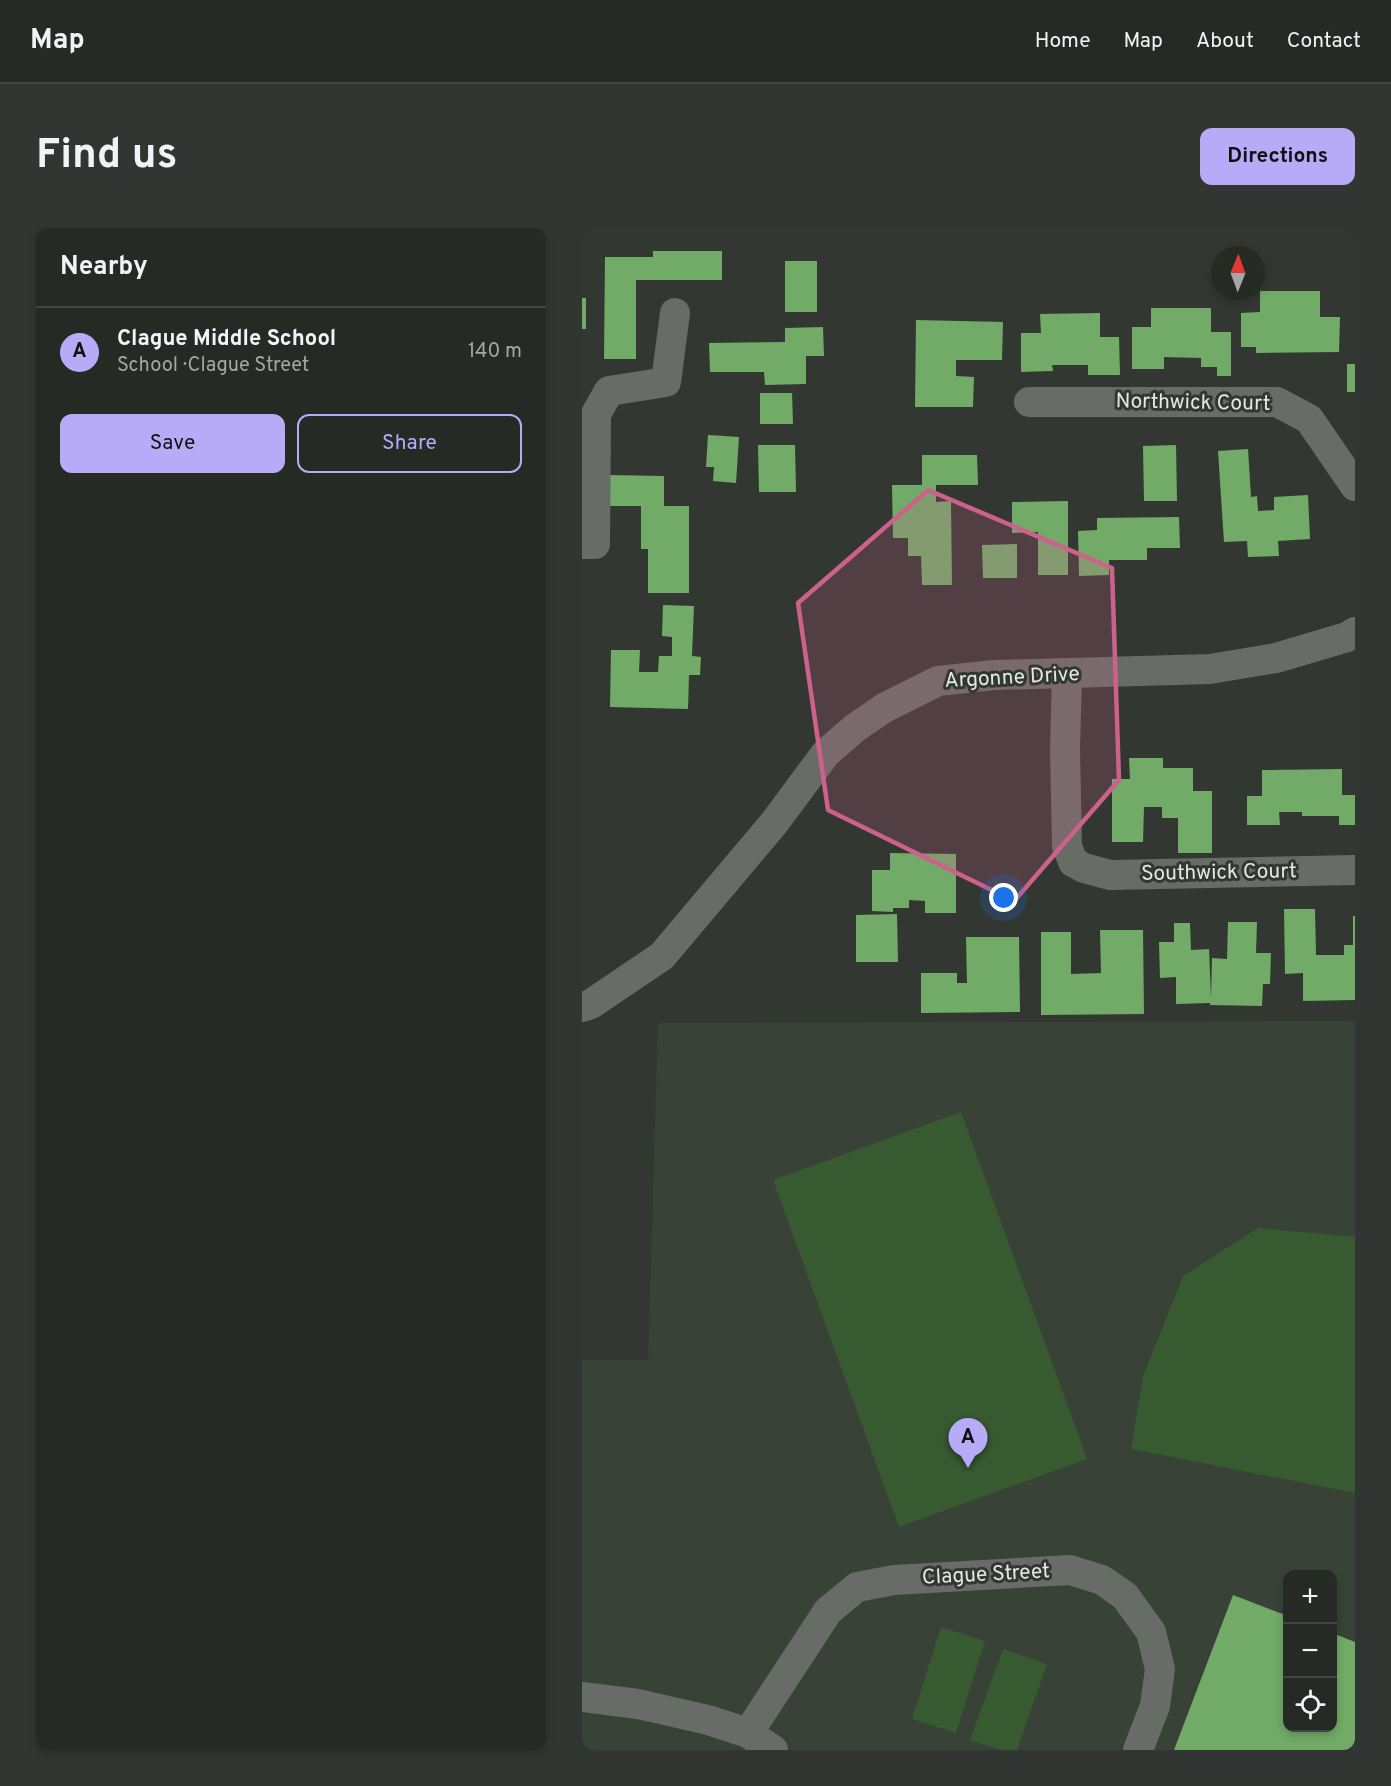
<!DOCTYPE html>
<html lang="en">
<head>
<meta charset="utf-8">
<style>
	:root { --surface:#262a25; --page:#323632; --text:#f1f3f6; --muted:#a4a7a7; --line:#424642; --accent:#b7abf8 }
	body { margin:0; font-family:Overpass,sans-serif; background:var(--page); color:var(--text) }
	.controls { position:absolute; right:18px; bottom:18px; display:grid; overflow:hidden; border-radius:12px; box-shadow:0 3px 9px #0003 }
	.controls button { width:54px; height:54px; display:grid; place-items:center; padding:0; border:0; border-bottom:2px solid var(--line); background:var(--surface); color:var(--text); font:30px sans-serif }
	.compass { position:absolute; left:629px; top:18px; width:54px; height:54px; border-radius:50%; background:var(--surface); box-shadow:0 3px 9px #0003; rotate:1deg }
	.you { position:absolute; left:422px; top:670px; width:21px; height:21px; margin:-15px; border:4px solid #fff; border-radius:50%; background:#1a73e8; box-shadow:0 0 0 9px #1a73e833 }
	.badge { display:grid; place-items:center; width:39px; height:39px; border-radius:50%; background:var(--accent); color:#111; font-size:20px; font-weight:700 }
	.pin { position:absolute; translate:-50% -50px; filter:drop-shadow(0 2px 3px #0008) }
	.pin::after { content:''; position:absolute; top:32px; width:21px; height:18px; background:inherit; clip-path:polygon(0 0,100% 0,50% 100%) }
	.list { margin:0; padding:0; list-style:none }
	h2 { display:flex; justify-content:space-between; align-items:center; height:78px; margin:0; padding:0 24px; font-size:26px }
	h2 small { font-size:20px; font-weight:400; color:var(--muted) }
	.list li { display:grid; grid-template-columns:39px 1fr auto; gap:18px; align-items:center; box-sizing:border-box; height:90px; padding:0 24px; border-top:2px solid var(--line) }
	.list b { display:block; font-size:22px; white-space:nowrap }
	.list p { margin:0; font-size:20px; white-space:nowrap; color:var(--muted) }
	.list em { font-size:20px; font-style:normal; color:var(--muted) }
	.actions { display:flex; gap:12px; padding:18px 24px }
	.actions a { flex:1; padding:14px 0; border:2px solid var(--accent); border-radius:12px; text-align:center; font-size:21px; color:var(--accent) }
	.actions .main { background:var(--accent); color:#111 }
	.icon { flex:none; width:33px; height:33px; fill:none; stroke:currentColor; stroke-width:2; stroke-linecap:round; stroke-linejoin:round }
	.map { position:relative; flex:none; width:773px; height:1522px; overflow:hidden; border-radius:12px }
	header { display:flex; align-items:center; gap:36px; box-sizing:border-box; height:84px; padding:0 30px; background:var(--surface); border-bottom:2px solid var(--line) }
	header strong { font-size:28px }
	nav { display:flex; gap:33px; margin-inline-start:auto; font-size:21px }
	.intro { display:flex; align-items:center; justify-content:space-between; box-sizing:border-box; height:144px; padding:0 36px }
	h1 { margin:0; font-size:42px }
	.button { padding:15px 27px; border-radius:12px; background:var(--accent); color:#111; font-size:21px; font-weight:700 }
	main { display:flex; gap:36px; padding:0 36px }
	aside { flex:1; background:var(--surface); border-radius:12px; box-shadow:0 3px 9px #0003 }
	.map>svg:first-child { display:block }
	.built { fill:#384237; fill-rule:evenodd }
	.green { fill:#375a31 }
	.building { fill:#71ab67 }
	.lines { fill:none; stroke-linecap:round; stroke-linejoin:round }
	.minor { stroke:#676d66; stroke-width:30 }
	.marked { fill:#ce618b; fill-opacity:0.2; stroke:#ce618b; stroke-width:4.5; stroke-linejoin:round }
	.labels { text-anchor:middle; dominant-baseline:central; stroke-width:6; stroke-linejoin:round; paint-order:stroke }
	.street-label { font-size:21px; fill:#e4e8e4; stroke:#323831 }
</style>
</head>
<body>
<header>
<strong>Map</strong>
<nav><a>Home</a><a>Map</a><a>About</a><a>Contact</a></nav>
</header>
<div class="intro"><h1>Find us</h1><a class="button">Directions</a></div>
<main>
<aside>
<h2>Nearby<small></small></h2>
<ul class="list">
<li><span class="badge">A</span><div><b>Clague Middle School</b><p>School · Clague Street</p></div><em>140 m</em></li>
</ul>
<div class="actions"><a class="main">Save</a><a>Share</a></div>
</aside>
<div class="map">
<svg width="773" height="1522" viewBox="0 0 773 1522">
	<rect width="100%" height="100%" fill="#323831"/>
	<path class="built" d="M773,793V1522H0V1132H66L76,795ZM706,1346H750V1500H706Z"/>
	<g class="green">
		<path d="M379,884L505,1231L317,1299L191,952Z"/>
		<path d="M676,1000L773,1009V1265L549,1221L561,1148L601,1048Z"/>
		<path d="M359,1399L403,1413L374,1505L330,1491Z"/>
		<path d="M421,1421L465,1436L435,1522H418L388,1512Z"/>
	</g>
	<g class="building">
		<path d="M71,23H140V52H54V131H22L23,29H71Z"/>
		<rect x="203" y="33" width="32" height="51"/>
		<path d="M678,63H738V89H758L757,124L674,125V119H659V85L678,84Z"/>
		<rect x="0" y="70" width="4" height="31"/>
		<path d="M569,80H629V104H649V148H635V139H619V130L582,129V141H550V99H569Z"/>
		<path d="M518,85V109H537L538,147H506V137H470L471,143L439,144V105H459L458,86Z"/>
		<path d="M334,92L421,94L420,132H374V148L392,149L391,179H333Z"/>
		<path d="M241,99L242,128H224V156L183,157L182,144H128L127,115L203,114V100Z"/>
		<rect x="765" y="136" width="8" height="28"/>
		<path d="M178,165H210L211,196H178Z"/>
		<path d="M126,207L157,209L154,255L131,253L132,239H124Z"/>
		<path d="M176,217H213L214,264H177Z"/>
		<path d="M594,217L595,273H562L561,218Z"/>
		<path d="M666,221L669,269L675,268L676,283L692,282V269L726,267L728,311L696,313L697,328L666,329L665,313L642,314L636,223Z"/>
		<path d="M340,227H395L396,257H354V274L369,273L370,357H340L339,328H326V310H311L310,257H340Z"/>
		<path d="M28,247L82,248V278H107V365H66V321H59V278H28Z"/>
		<path d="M486,273V347H456V304L430,305V274Z"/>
		<path d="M597,289L598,320H565V332H527V347L497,348L496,303L515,302V290Z"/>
		<path d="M435,316V350H401L400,317Z"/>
		<path d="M81,377L112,378L110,428L119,429L118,447H107L106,481L28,479L29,422H58L57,444H76L77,428H90V409L80,408Z"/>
		<path d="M547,530H581V540H611V563H630V625H596V590H580V579H562L561,614H530V551H548Z"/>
		<path d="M760,541V567H773V597H757V588H720V584H697L698,597H665V568H680V542Z"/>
		<path d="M308,625L374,626V685H343V673L327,672V680H311V684L290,683V642H308Z"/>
		<path d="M702,681H733L734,727H762V717H771V688H773V772L721,773V745L703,746Z"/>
		<path d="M315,686L316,734H274V687Z"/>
		<path d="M646,694H675L674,725H689L688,756H681L680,778L628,777V775L594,776V749L578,750L577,714H592V695H608L609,722L627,721L629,770L630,730L645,731Z"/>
		<path d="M518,702H561L562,786L459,787V704H489V746L519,745Z"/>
		<path d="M384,709H437L438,784L339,785V745H375V755H385Z"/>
		<path d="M651,1367L706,1388V1500H750V1405L773,1414V1522H592Z"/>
	</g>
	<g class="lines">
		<g class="minor">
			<path d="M447,174H695L727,191L773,258"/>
			<path d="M0,316H13L14,186L27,163L84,154L93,85"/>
			<path d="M485,446L483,521L485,618L491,634L502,640L528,647L773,642"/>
			<path d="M0,779L9,776L80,728L192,595L244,525L273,500L302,480L356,453L412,447L628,441L694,430L765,409L773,404"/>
			<path d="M0,1469L56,1476L126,1492L166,1505L191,1522"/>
			<path d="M166,1505L246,1383L275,1359L312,1352L488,1342L520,1352L543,1368L569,1404L578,1441L573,1478L556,1522"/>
		</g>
	</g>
	<path class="marked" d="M346,262L530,340L537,552L432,673L246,582L216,375Z"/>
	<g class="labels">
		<g class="street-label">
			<text transform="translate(611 175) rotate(1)">Northwick Court</text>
			<text transform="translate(430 450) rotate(-3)">Argonne Drive</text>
			<text transform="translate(637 645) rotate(-1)">Southwick Court</text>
			<text transform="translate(404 1347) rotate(-3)">Clague Street</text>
		</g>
	</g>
</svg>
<div class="controls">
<button>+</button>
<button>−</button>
<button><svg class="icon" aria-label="locate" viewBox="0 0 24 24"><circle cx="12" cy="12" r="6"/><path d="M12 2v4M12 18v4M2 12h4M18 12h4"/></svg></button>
</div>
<svg class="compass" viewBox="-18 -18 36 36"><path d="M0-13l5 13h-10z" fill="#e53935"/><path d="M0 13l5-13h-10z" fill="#a4a7a7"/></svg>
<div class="you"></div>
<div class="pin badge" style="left:386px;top:1240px">A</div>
</div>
</main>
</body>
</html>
